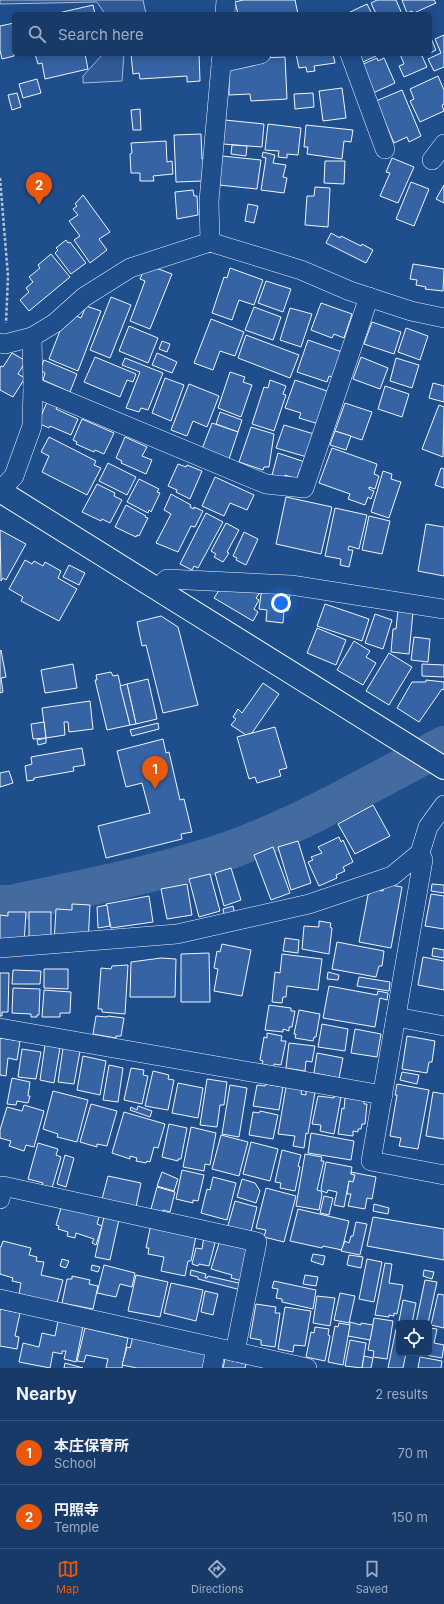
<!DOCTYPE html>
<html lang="en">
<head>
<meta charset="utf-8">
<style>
	:root { --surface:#173a69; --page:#244571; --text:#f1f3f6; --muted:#9eadc0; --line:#36547d; --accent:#ea580c }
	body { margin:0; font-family:Inter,"Noto Sans JP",sans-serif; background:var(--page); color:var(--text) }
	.controls { position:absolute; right:12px; bottom:12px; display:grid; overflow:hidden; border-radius:6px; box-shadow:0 2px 10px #0003 }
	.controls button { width:36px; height:36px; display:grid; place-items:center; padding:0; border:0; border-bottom:1px solid var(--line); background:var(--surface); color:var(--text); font:20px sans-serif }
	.you { position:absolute; left:281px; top:603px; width:14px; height:14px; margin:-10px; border:3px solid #fff; border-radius:50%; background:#1a73e8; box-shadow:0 0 0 6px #1a73e833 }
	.badge { display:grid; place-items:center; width:26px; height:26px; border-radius:50%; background:var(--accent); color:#fff; font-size:13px; font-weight:700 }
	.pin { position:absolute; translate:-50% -33px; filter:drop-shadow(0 1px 2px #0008) }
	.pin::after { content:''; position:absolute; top:21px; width:14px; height:12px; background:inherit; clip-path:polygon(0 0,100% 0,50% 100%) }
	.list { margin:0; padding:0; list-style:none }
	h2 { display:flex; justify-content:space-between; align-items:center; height:52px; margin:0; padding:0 16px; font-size:17px }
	h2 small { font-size:13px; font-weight:400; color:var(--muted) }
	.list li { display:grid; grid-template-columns:26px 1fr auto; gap:12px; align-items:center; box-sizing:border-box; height:64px; padding:0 16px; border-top:1px solid var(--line) }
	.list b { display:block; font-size:15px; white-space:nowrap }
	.list p { margin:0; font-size:13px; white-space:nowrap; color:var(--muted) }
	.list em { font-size:13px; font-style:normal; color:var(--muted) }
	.icon { flex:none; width:22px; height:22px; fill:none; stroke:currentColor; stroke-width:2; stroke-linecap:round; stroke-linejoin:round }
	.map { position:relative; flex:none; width:444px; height:1368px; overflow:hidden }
	.search { position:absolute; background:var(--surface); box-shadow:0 2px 10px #0003; left:12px; right:12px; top:12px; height:44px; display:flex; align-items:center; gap:10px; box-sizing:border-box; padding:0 14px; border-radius:6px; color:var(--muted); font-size:15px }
	.sheet { height:180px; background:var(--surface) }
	nav { display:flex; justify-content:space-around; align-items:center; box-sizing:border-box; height:56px; border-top:1px solid var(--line); background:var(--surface); font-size:11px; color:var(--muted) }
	nav a { display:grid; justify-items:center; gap:2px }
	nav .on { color:var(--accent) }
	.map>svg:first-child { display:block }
	.built { fill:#305b95; stroke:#a8bbd7 }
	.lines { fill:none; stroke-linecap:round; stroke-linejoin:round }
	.river { stroke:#446ba0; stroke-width:38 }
	.building { fill:#3563a3; stroke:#f2f6ff }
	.street-casing { stroke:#f2f6ff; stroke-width:20 }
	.secondary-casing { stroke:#f2f6ff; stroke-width:24 }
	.path { stroke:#b3c4dc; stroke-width:2.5; stroke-dasharray:3 2; stroke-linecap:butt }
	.street { stroke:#1f4e8c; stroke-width:19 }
	.secondary { stroke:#1f4e8c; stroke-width:22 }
</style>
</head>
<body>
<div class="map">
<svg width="444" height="1368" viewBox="0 0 444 1368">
	<rect width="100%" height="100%" fill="#1f4e8c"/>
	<g class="built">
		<path d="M0,0H143L146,14H105L97,2L0,4Z"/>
		<path d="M103,54H124L122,81L83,83V76Z"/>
	</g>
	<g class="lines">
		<path class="river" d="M0,904H10C84,888 161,874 233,849C307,822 375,781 444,745"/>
	</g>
	<g class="building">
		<path d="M243,0H295L298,14H238L235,2Z"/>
		<path d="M377,0H396L402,14H376L371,3Z"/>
		<path d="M402,0H434L436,3L414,13L412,11L407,13Z"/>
		<path d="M367,4L372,14H346Z"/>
		<path d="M93,5L95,14H54Z"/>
		<path d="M14,23V56L2,59L0,50V26Z"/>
		<path d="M444,35V67L434,71L428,59L441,53L435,39Z"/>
		<path d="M430,36L436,50L430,53Z"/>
		<path d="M35,54H85L88,69L45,79L42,63L38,64Z"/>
		<path d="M131,54H199L200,81L187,82V76L140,79L139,73L133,74Z"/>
		<path d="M296,54H333L335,63L314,66L315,71L307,72L306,67L299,68Z"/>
		<path d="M357,54H375L376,56L363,62Z"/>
		<path d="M400,54H421L427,67L404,77L399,66L404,64Z"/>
		<path d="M285,57L287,99L251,101L250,94L229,95V68L261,58Z"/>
		<path d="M377,58L378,61L384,58L395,83L373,93L359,66Z"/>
		<path d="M438,76L444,90V104L442,105L444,111L420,122L410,101L414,99L410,89Z"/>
		<path d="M37,79L41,93L23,98L19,84Z"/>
		<path d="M342,88L346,118L323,121L319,91Z"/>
		<path d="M402,90L421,136L409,142L407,137L394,143L376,101Z"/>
		<path d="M17,93L21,107L12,110L8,95Z"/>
		<path d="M313,93L314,107L295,109L294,94Z"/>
		<path d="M140,109L141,130H133L131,110Z"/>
		<path d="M225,120L264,124L262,147L223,144Z"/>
		<path d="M268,124L301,128L298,155L287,154V158L278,157L279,151L265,150Z"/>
		<path d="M306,125L353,130L351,142L344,141L342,159L307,154L308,147H304Z"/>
		<path d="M201,134L202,159H205L203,181L176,182L174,135Z"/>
		<path d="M166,141L167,162L172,161L173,174L153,176L154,181H140V173H131L130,154L132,153L131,143Z"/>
		<path d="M232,145L247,146L246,156L231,154Z"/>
		<path d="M263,152L275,155L273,163L286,165L283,177L287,178L284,193L261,190L266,158L262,157Z"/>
		<path d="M222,156L261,160L257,189L219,185Z"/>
		<path d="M392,158L414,167L398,203L380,196L390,173L386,172Z"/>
		<path d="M325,161H345L344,184L324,183Z"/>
		<path d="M411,182L429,189L414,226L396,219Z"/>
		<path d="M444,185V203L436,199Z"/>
		<path d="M315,187L330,188L328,227L305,225L307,196H314Z"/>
		<path d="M193,190L194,196H197L198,215L177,219L175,192Z"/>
		<path d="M83,195L110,232L99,239L107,250L90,263L74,240L80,236L69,221L78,215L73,209L77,206L75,204Z"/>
		<path d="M248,204L258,206L254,223L245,221Z"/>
		<path d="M331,233L340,238L341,236L361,246L362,244L373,250L366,263L326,243Z"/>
		<path d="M66,240L68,243L70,242L86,263L71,274L55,253L58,250L56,248Z"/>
		<path d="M51,254L70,277L29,311L20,300L29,292L26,288L33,282L29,277L40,268L38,265Z"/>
		<path d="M413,264L444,269L443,291L425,289L426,287L416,285L417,280L410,279Z"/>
		<path d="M145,267H153L172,274L150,329L130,321L145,281L140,279Z"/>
		<path d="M230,268L263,280L254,305L239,300L232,320L212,313L224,277L227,278Z"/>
		<path d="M266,281L291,289L283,312L258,303Z"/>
		<path d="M111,297L131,305L110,358L90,350Z"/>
		<path d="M321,303L352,314L344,338L334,334L332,338L311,330Z"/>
		<path d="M86,306L101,311L78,371L49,359L65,318L72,321L74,315L81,318Z"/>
		<path d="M254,307L281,317L273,340L245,330Z"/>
		<path d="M290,308L312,314L301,347L280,340Z"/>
		<path d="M211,319L244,332L235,356L220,351L213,370L194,363Z"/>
		<path d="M372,322L401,332L394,354L364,344Z"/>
		<path d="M129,326L158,338L148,363L119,351Z"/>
		<path d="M406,328L428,336L420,360L398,352Z"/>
		<path d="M246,335L299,355L290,378L238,358Z"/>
		<path d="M308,340L342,352L334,378L329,376L327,382L297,372Z"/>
		<path d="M162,341L170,344L167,352L159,349Z"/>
		<path d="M12,353L26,361L18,374L25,378L13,397L0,390V368L1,366L3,367Z"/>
		<path d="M157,353L177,362L172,373L152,365Z"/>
		<path d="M95,357L136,374L133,382L127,380L120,397L84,382Z"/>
		<path d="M361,357L388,368L380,389L353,379Z"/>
		<path d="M125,358L163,373L148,410L141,408L139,412L126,408L140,372L122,365Z"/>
		<path d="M396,358L419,365L412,388L390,381Z"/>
		<path d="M44,360L77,374L70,392L43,380L45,373L40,370Z"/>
		<path d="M230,372L245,377L243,382L252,385L241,417L218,408Z"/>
		<path d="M165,378L184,385L171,421L152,413Z"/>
		<path d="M270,380L286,386L283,394L286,395L274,431L252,424L264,387L268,388Z"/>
		<path d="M295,380L330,392L319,424L299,418L301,413L285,408Z"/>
		<path d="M433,383L444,386V402L429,398Z"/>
		<path d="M189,384L219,396L207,427L193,421L187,436L171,430Z"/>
		<path d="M385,386L409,394L402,417L378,409Z"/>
		<path d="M47,402L57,407L56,409L78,419L71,435L50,426L49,428L38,423Z"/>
		<path d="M345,403L372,412L362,440L335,431Z"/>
		<path d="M439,405L444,407L443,457L422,449Z"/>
		<path d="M220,412L242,420L238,432L216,424Z"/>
		<path d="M82,419L114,433L104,454L95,450L94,452L76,444L77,442L73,440Z"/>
		<path d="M212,423L238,432L229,459L202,449Z"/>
		<path d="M284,425L314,434L307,457L276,448Z"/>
		<path d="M251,427L274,434L269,467H264L263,470L239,462Z"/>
		<path d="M335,431L351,436L346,450L330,445Z"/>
		<path d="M49,437L96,461L94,465L101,468L87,495L42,472L49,456L41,452Z"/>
		<path d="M125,437L147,447L142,456L152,460L146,474L121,463L122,461L116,458Z"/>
		<path d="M332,448L377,464L374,474L379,476L375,489L369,487V489L374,491L371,499L368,497L365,505L348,499L350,494L319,483Z"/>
		<path d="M278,453L305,462L303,470L300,469L297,479L285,475L283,479L272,475Z"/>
		<path d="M108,463L136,477L127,495L99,481Z"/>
		<path d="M178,464L186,467L187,465L202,471L190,499L176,492L177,490L168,486Z"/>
		<path d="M441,468L444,469V488L435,485Z"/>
		<path d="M383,471L392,474L391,479L401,482L389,518L371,512Z"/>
		<path d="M215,477L254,495L247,510L230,503L224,516L202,506Z"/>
		<path d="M139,479L159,489L157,492L160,493L151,512L149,510L148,513L127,502Z"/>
		<path d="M97,484L115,493L114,496L122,500L110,523L102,519L101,521L82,512Z"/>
		<path d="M171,494L191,505L190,507L194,509V507L203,511L195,527L191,526L178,552L156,543L171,514L164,510Z"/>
		<path d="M286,497L332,507L321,554L276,544Z"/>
		<path d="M126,505L146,516L145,517L148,518L139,536L137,535L136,537L115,527Z"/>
		<path d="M335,508L367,515L359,549L349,546L348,550H353L349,567L340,565L341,559L325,556Z"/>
		<path d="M206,513L223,522L198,568L194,566L192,570L180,564Z"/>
		<path d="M369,516L390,521L382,554L362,550Z"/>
		<path d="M226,523L239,530L227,552L229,553L223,562L214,557L216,554L211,551Z"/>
		<path d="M426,524L444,527V576L418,571Z"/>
		<path d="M0,530L26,544L6,580L3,578L1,581Z"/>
		<path d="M244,532L258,539L246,565L236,560L237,558L233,556Z"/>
		<path d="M25,560L32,564L34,561L43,566L45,562L61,571L58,578L77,589L59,621L21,601L23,597L9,589Z"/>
		<path d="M69,565L85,573L79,585L63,577Z"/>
		<path d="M223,584L261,591L256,598L259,600L254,609L258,612L253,621L214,598Z"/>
		<path d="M262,588L290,593L288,611L284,610L283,623L266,621L267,610L259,609Z"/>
		<path d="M325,604L369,619L362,641L317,626Z"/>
		<path d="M398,610L413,612L409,654L391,652L393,629H396Z"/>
		<path d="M375,614L392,620L383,649L365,643Z"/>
		<path d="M161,616L178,627L198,705L163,713L146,645L142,646L137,622Z"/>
		<path d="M317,628L346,640L336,665L307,653Z"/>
		<path d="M414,637L430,639L428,662L411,660Z"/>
		<path d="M354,641L370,651L366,657L376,663L363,685L337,670Z"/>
		<path d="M1,650L6,677L1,678L3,692L0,693V651Z"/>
		<path d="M389,653L412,667L389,705L366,691Z"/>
		<path d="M73,664L77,688L45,693L41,670Z"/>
		<path d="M422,664L444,665V677L422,676Z"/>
		<path d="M111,672L113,676L118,675L130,725L107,730L95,680H97L96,675Z"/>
		<path d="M148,679L157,719L136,724L127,684Z"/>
		<path d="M426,680L444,682V690L442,689L419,722L397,708L412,682H426Z"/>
		<path d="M263,683L279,694L252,733L246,735L231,725L236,719L233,717L238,709L242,713Z"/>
		<path d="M127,684L136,724L130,725L120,686Z"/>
		<path d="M90,701L93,729L69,732L68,722H64L65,735L46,738L42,708Z"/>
		<path d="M44,722L46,738L33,739L31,724Z"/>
		<path d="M158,723L159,729L132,736L130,730Z"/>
		<path d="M275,727L287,768L279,770L281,776L257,783L255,777L249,779L237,737Z"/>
		<path d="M46,738V743L38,745L37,740Z"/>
		<path d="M163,739L166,753L169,752L180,800L184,799L192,832L181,834L182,839L106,858L98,826L150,813L142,783L126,787L117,751Z"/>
		<path d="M82,748L85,765L73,767L74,771L34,778V780L27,781L25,766L32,764L31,757Z"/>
		<path d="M9,771L13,783L0,787V773Z"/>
		<path d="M373,805L390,836L355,854L338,824Z"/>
		<path d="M339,837L341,842L343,840L353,862L343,867L345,871L336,875L337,878L319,886L308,862L313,860L311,857L322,853L318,847Z"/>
		<path d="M298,841L311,883L291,890L278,847Z"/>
		<path d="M273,847L290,893L271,900L254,855Z"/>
		<path d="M231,868L241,900L224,906L215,873Z"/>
		<path d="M210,874L220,911L199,917L189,879Z"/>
		<path d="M187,884L192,915L167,919L161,889Z"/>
		<path d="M385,884L402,887L391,948L359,942L368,895L374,890L383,891Z"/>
		<path d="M432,884L444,885V893L431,891Z"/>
		<path d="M431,894L444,896V929L425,926Z"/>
		<path d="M149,896L153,922L111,928L106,904Z"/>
		<path d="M72,904L90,905L88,943H54L56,909L72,910Z"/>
		<path d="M107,905L110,926L98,928L97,907Z"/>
		<path d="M233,906L235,916L225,918L223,909Z"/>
		<path d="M8,912H26L24,944L0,943V915L8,916Z"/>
		<rect x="29" y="912" width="22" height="28"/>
		<path d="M319,921L331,923L330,927L332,928L329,954L302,949L304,926L319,927Z"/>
		<path d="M285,938L299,940L298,953L283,951Z"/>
		<path d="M337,942L384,951L382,966H379L376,977L332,969Z"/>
		<path d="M222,944L251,950L242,996L214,991L218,969L214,968L217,951L220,952Z"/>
		<path d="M433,948L444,950V958L432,956Z"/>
		<path d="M209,953L210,1002H181V954Z"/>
		<path d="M282,954L322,959L318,990L287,986L286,997H283L282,1003L272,1002L275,972L280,973Z"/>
		<path d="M423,957L444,961V990L418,985Z"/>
		<path d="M161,958L176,959L175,997H130L131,962Z"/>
		<path d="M128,965L125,1014L102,1012V1009H98L101,968L111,969L112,966Z"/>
		<path d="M44,969H68V989L44,988Z"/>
		<path d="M13,970L41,971L40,984H12Z"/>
		<path d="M328,972L339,975L338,980L327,979Z"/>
		<path d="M0,973H9L8,1012H2V1016H0Z"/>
		<path d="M359,977L390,982L389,991L357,986Z"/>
		<path d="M329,986L377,995L378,991L388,993L387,1000L380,998L375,1027L323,1018Z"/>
		<path d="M13,988L40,989L39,1015H37V1017H31V1014L12,1013Z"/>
		<path d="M44,990L71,992L70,1013H60V1017H42Z"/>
		<path d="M269,1005L291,1008V1011H295L292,1027H289V1031L283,1029V1032L265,1030Z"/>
		<path d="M299,1010L320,1014L316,1037H314L313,1041L295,1038L296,1034H294Z"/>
		<path d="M96,1016L107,1017L108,1016L124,1018L121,1036H116V1038L93,1034Z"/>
		<path d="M322,1024L348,1029L345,1051L318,1047Z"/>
		<path d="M355,1029L381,1034L377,1057L351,1053Z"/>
		<path d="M267,1033L282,1036L281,1041H286L281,1065L274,1064V1067L262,1064L263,1061L260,1060L264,1037L267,1038Z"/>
		<path d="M407,1036L435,1041L432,1062H429L427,1073L402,1069Z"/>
		<path d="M0,1038L20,1041L17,1060L8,1058L6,1076L0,1075Z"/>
		<path d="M289,1043L315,1046L312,1062L306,1061L305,1071L286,1068Z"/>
		<path d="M45,1045L60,1048L54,1083L40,1080Z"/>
		<path d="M63,1048L80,1051L74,1084L58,1082Z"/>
		<path d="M22,1049L41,1052L36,1079L18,1077Z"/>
		<path d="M317,1053L343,1058L339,1078L314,1073Z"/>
		<path d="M83,1056L106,1061L100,1095L77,1090Z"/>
		<path d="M109,1065L123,1068L118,1102L103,1100Z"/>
		<path d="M131,1068L144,1070L143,1075L148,1076L142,1104L124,1100Z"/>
		<path d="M153,1071L169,1075L168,1079L174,1080L168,1110L145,1106Z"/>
		<path d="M402,1072L419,1075L417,1084L400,1080Z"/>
		<path d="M12,1078L30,1082L28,1096H30L28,1103L17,1101L16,1105L7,1104Z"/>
		<path d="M207,1079L227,1082L224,1105H220L217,1127L200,1125Z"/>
		<path d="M178,1083L203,1088L198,1118L172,1113Z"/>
		<path d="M266,1084L283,1087L279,1110L253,1106L257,1085L265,1086Z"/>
		<path d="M397,1084L429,1090L418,1149L399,1146L401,1138L390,1136L397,1095H395Z"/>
		<path d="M230,1085L247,1088L239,1137L222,1134Z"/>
		<path d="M286,1087L302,1090L301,1094L306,1095V1091L315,1092L308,1134L306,1133L304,1148L293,1146L295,1136L278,1134Z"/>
		<path d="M53,1091L88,1100L77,1142L57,1137L58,1134L43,1129Z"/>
		<path d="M433,1092L444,1094V1139L426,1136Z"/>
		<path d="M318,1096L334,1098V1096L341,1097L334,1134L320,1131L321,1125L312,1124Z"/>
		<path d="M345,1098L364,1100V1104H367L365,1124H362L361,1129H358V1132L353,1131V1136L338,1134L342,1108L344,1109Z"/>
		<path d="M91,1104L117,1111L107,1146L97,1144V1147L80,1142Z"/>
		<path d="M24,1105L44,1111L34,1147L26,1145L24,1151L9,1146L11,1141L0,1138V1130L7,1107L22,1111Z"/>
		<path d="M138,1106L152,1111L150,1117L130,1110L131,1107L137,1110Z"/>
		<path d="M260,1111L278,1115L273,1139L249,1135L253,1112L259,1113Z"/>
		<path d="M124,1112L165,1124L158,1148L154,1147L150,1162L147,1161L146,1163L136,1161L137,1158L130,1156V1159L112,1153Z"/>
		<path d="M169,1124L187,1128L181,1159H178V1161L162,1157Z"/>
		<path d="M191,1127L216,1133L210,1165L205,1164L204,1171L183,1167Z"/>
		<path d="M311,1133L354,1141L351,1160L308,1153Z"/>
		<path d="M221,1135L248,1142L239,1176L212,1169Z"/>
		<path d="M251,1142L278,1149L270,1181L243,1174Z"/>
		<path d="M38,1143L58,1149L56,1155L61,1157L52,1188L42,1186L43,1183L28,1179Z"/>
		<path d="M282,1150L301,1155L298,1166L300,1167L295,1191L280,1188L281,1183L275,1182Z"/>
		<path d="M305,1154L322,1157L321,1161H324L317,1190L321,1191L322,1194L319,1210L296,1206Z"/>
		<path d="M65,1155L74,1158L66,1187L57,1184Z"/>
		<path d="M326,1162L352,1167L351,1174L355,1175L353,1182L349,1181L344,1207L334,1205L337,1192L328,1190L327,1193L322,1191L321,1189Z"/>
		<path d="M182,1170L204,1175L198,1201L193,1200V1203L176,1199Z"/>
		<path d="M162,1172L178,1179L174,1191L157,1186Z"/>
		<path d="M351,1172L376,1177L372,1199L367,1198L365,1209L348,1206L351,1194H347L349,1181L353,1182L355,1175L351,1174Z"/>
		<path d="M108,1176L141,1183L136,1207L102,1199Z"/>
		<path d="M213,1177L236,1183L227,1220L201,1213L207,1189L210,1190Z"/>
		<path d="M242,1179L255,1183L260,1191L256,1203L237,1197Z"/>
		<path d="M157,1187L175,1192L170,1212L163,1210L162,1212L151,1209Z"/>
		<path d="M266,1188L296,1196L284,1242L264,1237L266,1230L256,1228Z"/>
		<path d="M324,1196L333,1198L329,1215L320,1213Z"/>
		<path d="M63,1201L100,1214L97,1224L102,1226L96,1245L92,1243L94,1239L76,1233L75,1238L67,1236L68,1232L58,1229L59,1226L56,1225Z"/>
		<path d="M235,1201L257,1207L251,1232L227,1229Z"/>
		<path d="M374,1204L389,1208L388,1214L373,1211Z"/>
		<path d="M298,1209L349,1221L342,1250L323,1246L322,1248L290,1241Z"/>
		<path d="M105,1212L120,1215L110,1260L95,1257Z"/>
		<path d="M373,1217L444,1229V1260L367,1246Z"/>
		<path d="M356,1222L367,1224L360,1255L341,1251L345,1241L349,1243L351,1236H353Z"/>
		<path d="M151,1224L196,1236L191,1261H188L185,1276L161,1271L164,1257L148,1254L149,1248H146Z"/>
		<path d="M204,1236L216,1239L209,1266L199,1264L198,1266L192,1264L196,1248L202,1249Z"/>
		<path d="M220,1240L252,1250L242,1281L231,1278L232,1275L211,1269Z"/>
		<path d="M3,1241L31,1248L29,1255L37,1257L36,1261L44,1262L41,1275L63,1280L57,1303L19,1294L21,1283L12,1281L13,1278L0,1274V1247H1Z"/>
		<path d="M313,1254L325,1256L323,1265L311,1261Z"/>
		<path d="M349,1255L363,1257L361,1268L347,1265Z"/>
		<path d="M62,1259L69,1261L66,1268L60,1266Z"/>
		<path d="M367,1259L382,1262L374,1302L359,1299Z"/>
		<path d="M385,1263L392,1264L389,1283L403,1285L397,1314L394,1313V1316L389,1315V1317L375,1315Z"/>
		<path d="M92,1265L100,1267L98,1272L91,1270Z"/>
		<path d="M104,1265L135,1273L132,1287L120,1284L116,1297L97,1293Z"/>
		<path d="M191,1270L206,1274L205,1278H207L208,1276L243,1284L241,1290L198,1279V1277L190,1275Z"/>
		<path d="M424,1270L434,1272L432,1279L423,1276Z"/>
		<path d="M136,1275L168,1282L160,1317L128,1311Z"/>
		<path d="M305,1275L318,1277L316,1286L303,1284Z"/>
		<path d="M72,1276L90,1280L89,1284L98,1286L93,1309L62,1303L67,1279H72Z"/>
		<path d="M425,1280L437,1282L428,1323H416Z"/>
		<path d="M274,1281L316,1290L313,1309L282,1302V1299L276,1298L278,1289L272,1288Z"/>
		<path d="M171,1283L203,1290L196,1321L164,1313Z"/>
		<path d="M205,1291L218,1294L213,1315L201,1312Z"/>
		<path d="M340,1293L355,1296L349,1323L334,1320Z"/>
		<path d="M438,1294L444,1295V1328L431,1325Z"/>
		<path d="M317,1296L335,1298L330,1326L313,1323Z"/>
		<path d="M403,1300L416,1303L412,1323L399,1321Z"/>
		<path d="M256,1304L276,1307L275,1313H280L275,1347L261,1345V1340L250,1338Z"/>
		<path d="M285,1307L311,1311L305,1346L294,1345L293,1352L278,1349Z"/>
		<path d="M0,1309L20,1313L15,1336L19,1337L17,1349L0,1346Z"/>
		<path d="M374,1318L393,1321L387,1359L373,1357L374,1351L368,1350Z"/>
		<path d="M58,1321L83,1326L76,1362L64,1359L66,1351H62V1354L53,1352L50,1368L19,1362L23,1343L39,1347L42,1333L55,1336Z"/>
		<path d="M350,1322L361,1325V1323L373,1325L370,1340L348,1336Z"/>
		<path d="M339,1323L350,1325L343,1365L328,1362L335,1326L338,1327Z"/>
		<path d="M315,1327L329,1329L328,1335L330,1336L325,1361L306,1357L311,1332L314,1333Z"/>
		<path d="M85,1328L128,1338L122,1368H106L108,1359L86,1355L84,1362L77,1361Z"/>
		<path d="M430,1328L437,1329L434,1343L444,1345L442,1358L425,1355V1353H429Z"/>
		<path d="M396,1329H399V1353H406L403,1368H388Z"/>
		<path d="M133,1336L209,1353L206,1368H137L122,1365L127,1347L130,1348Z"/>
		<path d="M350,1340L366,1343L362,1368L345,1366Z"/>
		<path d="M364,1356L373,1358L371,1368H362Z"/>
		<path d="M420,1357L442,1361L441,1368H418Z"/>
		<path d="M225,1359L246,1364L245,1368H223Z"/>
		<path d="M65,1363L83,1368H64Z"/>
	</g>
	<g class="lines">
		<defs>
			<g id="street">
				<path d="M225,14L226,0"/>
				<path d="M350,54L385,149"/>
				<path d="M221,63L261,54"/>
				<path d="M432,160L444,144"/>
				<path d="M210,242L209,201L222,54"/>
				<path d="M0,343L5,344L32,337L55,323L84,297L130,268L210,242L301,270L350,291L411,311L444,318"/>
				<path d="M33,387L266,484L304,488L369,297"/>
				<path d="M0,491L14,476L32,426L33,387L32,337"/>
				<path d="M157,589L167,579L291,585L444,609"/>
				<path d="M420,853L423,860L371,1161L444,1175"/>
				<path d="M0,948L177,934L309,904L392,876L420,853L428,827L444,805"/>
				<path d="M396,1017L444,1026"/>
				<path d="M0,1028L383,1095"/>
				<path d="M0,1199L3,1186L257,1242L235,1352"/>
				<path d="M0,1299L307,1368"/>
				<path d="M212,1368L216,1348"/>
			</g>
			<path id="secondary" d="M0,491L444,768"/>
		</defs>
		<use href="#street" class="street-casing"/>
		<use href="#secondary" class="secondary-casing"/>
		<path class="path" d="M0,178L8,276L6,323"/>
		<use href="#street" class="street"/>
		<use href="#secondary" class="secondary"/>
	</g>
</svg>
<div class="controls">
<button><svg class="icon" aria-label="locate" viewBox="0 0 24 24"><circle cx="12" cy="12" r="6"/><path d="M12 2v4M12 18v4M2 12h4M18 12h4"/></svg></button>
</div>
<div class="you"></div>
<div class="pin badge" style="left:155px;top:789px">1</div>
<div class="pin badge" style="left:39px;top:205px">2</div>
<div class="search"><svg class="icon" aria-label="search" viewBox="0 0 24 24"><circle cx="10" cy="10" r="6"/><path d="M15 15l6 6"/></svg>Search here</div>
</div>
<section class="sheet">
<h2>Nearby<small>2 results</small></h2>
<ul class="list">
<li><span class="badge">1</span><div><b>本庄保育所</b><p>School</p></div><em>70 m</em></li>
<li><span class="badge">2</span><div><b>円照寺</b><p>Temple</p></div><em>150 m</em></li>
</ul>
</section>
<nav>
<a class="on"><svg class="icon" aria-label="map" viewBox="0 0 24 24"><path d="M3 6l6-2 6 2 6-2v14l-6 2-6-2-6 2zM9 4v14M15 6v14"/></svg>Map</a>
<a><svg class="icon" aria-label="directions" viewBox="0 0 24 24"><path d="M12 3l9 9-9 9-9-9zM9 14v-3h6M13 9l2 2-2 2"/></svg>Directions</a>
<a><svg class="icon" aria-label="saved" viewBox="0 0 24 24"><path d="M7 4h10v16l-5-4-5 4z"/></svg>Saved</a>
</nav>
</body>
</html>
